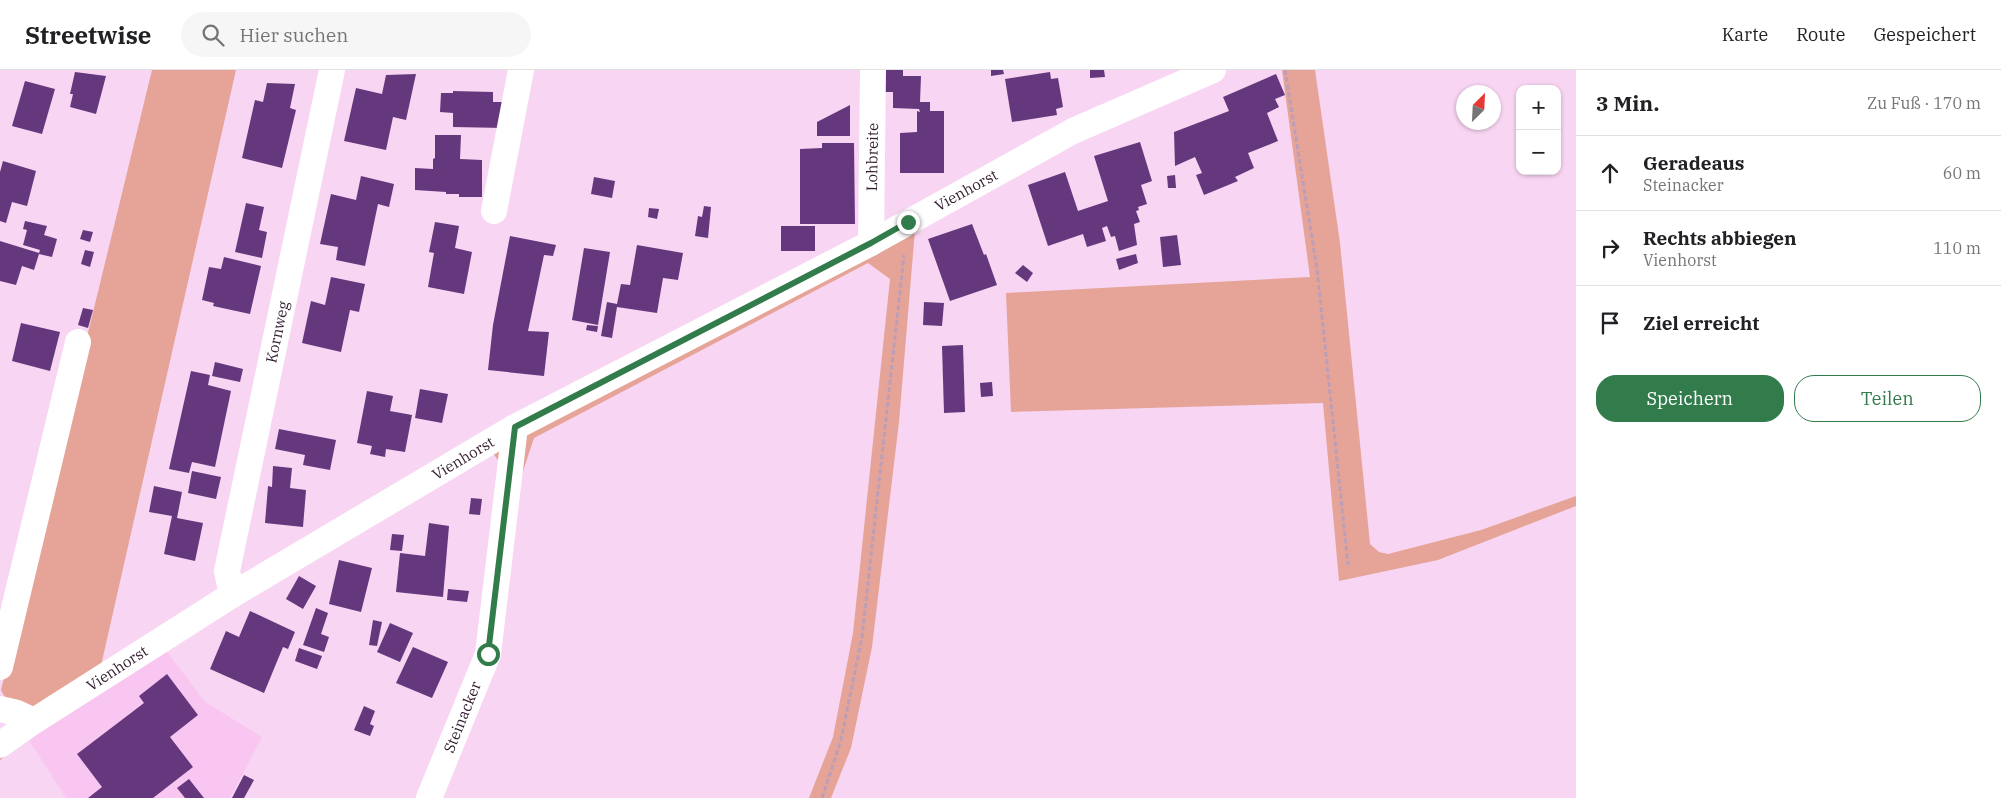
<!DOCTYPE html>
<html lang="de">
<head>
<meta charset="utf-8">
<style>
	:root { --surface:#fff; --page:#f6f6f6; --text:#202124; --muted:#757577; --line:#e0e0e0; --accent:#317c4a }
	body { margin:0; font-family:"IBM Plex Serif",serif; background:var(--page); color:var(--text) }
	.controls { position:absolute; right:15px; top:15px; display:grid; overflow:hidden; border-radius:10px; box-shadow:0 1px 4px #0004 }
	.controls button { width:45px; height:45px; display:grid; place-items:center; padding:0; border:0; border-bottom:1px solid var(--line); background:var(--surface); color:var(--text); font:25px sans-serif }
	.compass { position:absolute; left:1456px; top:15px; width:45px; height:45px; border-radius:50%; background:var(--surface); box-shadow:0 1px 4px #0004; rotate:24deg }
	.stop { position:absolute; width:15px; height:15px; margin:-11px; border:4px solid #317c4a; border-radius:50%; background:#fff }
	.stop.end { background:#317c4a; border-color:#fff; box-shadow:0 1px 5px #0008 }
	.list { margin:0; padding:0; list-style:none }
	h2 { display:flex; justify-content:space-between; align-items:center; height:65px; margin:0; padding:0 20px; font-size:21px }
	h2 small { font-size:16px; font-weight:400; color:var(--muted) }
	.list li { display:grid; grid-template-columns:32px 1fr auto; gap:15px; align-items:center; box-sizing:border-box; height:75px; padding:0 20px; border-top:1px solid var(--line) }
	.list b { display:block; font-size:19px; white-space:nowrap }
	.list p { margin:0; font-size:16px; white-space:nowrap; color:var(--muted) }
	.list em { font-size:16px; font-style:normal; color:var(--muted) }
	.actions { display:flex; gap:10px; padding:15px 20px }
	.actions a { flex:1; padding:11px 0; border:1px solid var(--accent); border-radius:20px; text-align:center; font-size:18px; color:var(--accent) }
	.actions .main { background:var(--accent); color:#fff }
	.icon { flex:none; width:28px; height:28px; fill:none; stroke:currentColor; stroke-width:2; stroke-linecap:round; stroke-linejoin:round }
	.map { position:relative; flex:none; width:1576px; height:728px; overflow:hidden }
	header { display:flex; align-items:center; gap:30px; box-sizing:border-box; height:70px; padding:0 25px; background:var(--surface); border-bottom:1px solid var(--line) }
	header strong { font-size:24px }
	nav { display:flex; gap:28px; margin-inline-start:auto; font-size:18px }
	.search { width:350px; height:45px; background:var(--page); display:flex; align-items:center; gap:12px; box-sizing:border-box; padding:0 18px; border-radius:28px; color:var(--muted); font-size:19px }
	main { display:flex }
	aside { flex:1; background:var(--surface) }
	.map>svg:first-child { display:block }
	.built { fill:#f9c6f1 }
	.green { fill:#e5a497 }
	.building { fill:#65387e }
	.lines { fill:none; stroke-linecap:round; stroke-linejoin:round }
	.path { stroke:#bc9eb7; stroke-width:3; stroke-dasharray:5 2.5; stroke-linecap:butt }
	.minor { stroke:#fff; stroke-width:26 }
	.route { stroke:#317c4a; stroke-width:6 }
	.labels { text-anchor:middle; dominant-baseline:central; stroke-width:5; stroke-linejoin:round; paint-order:stroke }
	.street-label { font-size:15px; fill:#321d2f; stroke:#fff }
</style>
</head>
<body>
<header>
<strong>Streetwise</strong>
<div class="search"><svg class="icon" aria-label="search" viewBox="0 0 24 24"><circle cx="10" cy="10" r="6"/><path d="M15 15l6 6"/></svg>Hier suchen</div>
<nav><a>Karte</a><a>Route</a><a>Gespeichert</a></nav>
</header>
<main>
<div class="map">
<svg width="1576" height="728" viewBox="0 0 1576 728">
	<rect width="100%" height="100%" fill="#f8d5f2"/>
	<path class="built" d="M156,567L205,632L262,667L230,728H66L29,670Z"/>
	<g class="green">
		<path d="M152,0H236L100,600L29,670L0,690V664L18,652L1,620Z"/>
		<path d="M1282,0H1315L1340,173L1370,474L1379,482L1388,484L1481,460L1576,426V436L1438,490L1339,511L1323,333L1011,342L1006,223L1310,207Z"/>
		<path d="M915,160L899,352L872,577L851,678L831,728H809L833,667L853,563L890,209L868,193L534,368L522,404L501,394L492,382Z"/>
	</g>
	<g class="building">
		<path d="M884,0H903V6H921L920,32H930V41H944V103H900V63L917,62V41L920,42L919,39L893,38V22H884Z"/>
		<path d="M991,0H1003L1004,4L991,6Z"/>
		<path d="M1090,0H1104L1105,7L1090,8Z"/>
		<path d="M75,2L106,6L96,44L70,37L73,24H70Z"/>
		<path d="M1050,2L1051,9L1058,8L1063,37L1056,39L1057,45L1012,52L1005,9Z"/>
		<path d="M416,4L406,50L393,47L386,80L344,71L356,18L382,24L386,5Z"/>
		<path d="M1276,4L1285,25L1275,29L1279,37L1267,43L1278,71L1248,83L1254,98L1235,107L1238,111L1204,125L1196,105L1202,103L1195,87L1175,96L1174,62L1229,41L1223,27Z"/>
		<path d="M25,11L55,19L42,64L12,56Z"/>
		<path d="M267,13L295,14L290,38L296,40L282,98L242,88L255,30L263,32Z"/>
		<path d="M453,21L493,22V32H504V58L453,57V43L440,42L441,23H453Z"/>
		<path d="M850,35V66H817V52Z"/>
		<path d="M435,65H461L460,89L482,90V127H459V124H446V122L415,120V98L433,99V89L435,88Z"/>
		<path d="M1140,72L1152,111L1141,115L1147,134L1138,137L1139,140L1136,141L1140,152L1134,154L1137,175L1119,181L1115,166L1111,167L1107,156L1102,158L1106,171L1087,177L1083,164L1048,176L1028,115L1065,102L1078,141L1108,131L1094,86Z"/>
		<path d="M822,73H854L855,154H800V79L822,78Z"/>
		<path d="M3,91L36,101L27,136L12,132L6,153L0,151V102Z"/>
		<path d="M1175,105L1176,118H1168L1167,106Z"/>
		<path d="M361,106L394,114L389,137L378,134L365,196L336,190L338,177L320,174L331,124L356,130Z"/>
		<path d="M594,107L615,111L612,128L591,124Z"/>
		<path d="M246,133L264,137L259,160L267,162L262,188L235,182Z"/>
		<path d="M704,136L711,137L708,168L695,166L698,146L702,147Z"/>
		<path d="M649,138L659,139L657,149L648,147Z"/>
		<path d="M25,151L47,156L44,165L57,169L52,187L39,184L34,200L22,196L16,215L0,211V171L39,183L40,180L23,175L27,160L23,159Z"/>
		<path d="M435,152L459,156L455,178L472,182L464,224L428,217L434,183L429,182Z"/>
		<path d="M972,154L984,185L986,184L997,215L950,231L928,169Z"/>
		<rect x="781" y="156" width="34" height="25"/>
		<path d="M83,160L93,162L90,172L80,169Z"/>
		<path d="M1177,165L1181,195L1163,197L1160,167Z"/>
		<path d="M510,166L556,175L553,186L544,185L528,261L549,262L544,306L488,300L493,255Z"/>
		<path d="M637,175L683,183L678,210L663,208L657,243L617,237L612,268L601,266L607,232L617,234L621,214L630,215Z"/>
		<path d="M584,178L610,182L598,255L572,250Z"/>
		<path d="M85,180L94,182L90,197L81,194Z"/>
		<path d="M1136,184L1138,193L1119,200L1116,189Z"/>
		<path d="M224,187L261,196L250,244L213,236L214,233L202,230L209,197L221,199Z"/>
		<path d="M1023,195L1033,203L1027,212L1015,203Z"/>
		<path d="M331,207L365,214L359,242L350,240L341,282L302,273L311,231L325,235Z"/>
		<path d="M924,232L944,233L942,256L923,255Z"/>
		<path d="M83,238L93,240L88,258L78,255Z"/>
		<path d="M21,253L60,262L50,301L12,291Z"/>
		<path d="M587,255L598,256L597,262L586,260Z"/>
		<path d="M963,275L965,342L944,343L942,276Z"/>
		<path d="M215,292L243,299L240,312L212,306Z"/>
		<path d="M191,301L210,305L208,315L231,321L215,397L192,392L189,403L169,399Z"/>
		<path d="M992,312L993,326L981,327L980,313Z"/>
		<path d="M420,319L448,324L442,353L415,348Z"/>
		<path d="M367,321L393,326L390,341L412,345L405,382L386,379L385,387L370,384L372,376L357,373Z"/>
		<path d="M279,359L336,370L330,400L303,395L305,385L275,379Z"/>
		<path d="M273,396L292,398L290,418L306,420L303,457L265,453L268,416L272,417Z"/>
		<path d="M192,401L221,407L216,429L188,423Z"/>
		<path d="M154,416L182,422L177,448L203,453L195,491L164,484L172,446L149,442Z"/>
		<path d="M471,428L482,429L480,445L469,444Z"/>
		<path d="M429,453L449,456L443,527L396,522L400,483L425,486Z"/>
		<path d="M392,464L404,465L402,481L390,480Z"/>
		<path d="M339,490L372,498L361,542L329,534Z"/>
		<path d="M299,506L316,516L303,539L286,529Z"/>
		<path d="M448,519L469,521L467,532L447,530Z"/>
		<path d="M316,538L328,543L321,564L329,567L324,582L303,575Z"/>
		<path d="M250,541L295,562L288,579L283,577L264,623L210,599L226,561L239,567Z"/>
		<path d="M373,550L382,552L377,576L369,575Z"/>
		<path d="M390,553L413,563L400,592L377,582Z"/>
		<path d="M413,577L448,592L432,628L396,613Z"/>
		<path d="M299,578L322,586L317,599L295,591Z"/>
		<path d="M167,604L198,645L170,667L193,697L153,728H88L102,717L77,684L144,633L139,626Z"/>
		<path d="M364,636L375,641L370,654L374,656L370,666L354,660Z"/>
		<path d="M244,705L254,710L244,728H232Z"/>
		<path d="M189,709L204,728H185L177,718Z"/>
	</g>
	<g class="lines">
		<g class="path">
			<path d="M1285,0L1317,199L1348,495"/>
			<path d="M822,728L841,670L862,567L904,185"/>
		</g>
		<g class="minor">
			<path d="M494,141L521,0"/>
			<path d="M871,173L873,0"/>
			<path d="M232,525L227,501L332,0"/>
			<path d="M0,597L78,272"/>
			<path d="M0,639L17,643L34,651"/>
			<path d="M0,675L34,651L232,525L515,357L871,173L1073,61L1213,0"/>
			<path d="M429,728L488,584L515,357"/>
		</g>
	</g>
	<g class="lines">
		<path class="route" d="M488,584L515,357L871,173L908,152"/>
	</g>
	<g class="labels">
		<g class="street-label">
			<text transform="translate(872 87) rotate(-89)">Lohbreite</text>
			<text transform="translate(966 120) rotate(-29)">Vienhorst</text>
			<text transform="translate(277 262) rotate(-78)">Kornweg</text>
			<text transform="translate(463 388) rotate(-31)">Vienhorst</text>
			<text transform="translate(117 598) rotate(-33)">Vienhorst</text>
			<text transform="translate(462 647) rotate(-68)">Steinacker</text>
		</g>
	</g>
</svg>
<div class="controls">
<button>+</button>
<button>−</button>
</div>
<svg class="compass" viewBox="-18 -18 36 36"><path d="M0-13l5 13h-10z" fill="#e53935"/><path d="M0 13l5-13h-10z" fill="#757577"/></svg>
<div class="stop" style="left:488px;top:584px"></div>
<div class="stop end" style="left:908px;top:152px"></div>
</div>
<aside>
<h2>3 Min.<small>Zu Fuß · 170 m</small></h2>
<ul class="list">
<li><svg class="icon" aria-label="ahead" viewBox="0 0 24 24"><path d="M12 20V5M6 11l6-6 6 6"/></svg><div><b>Geradeaus</b><p>Steinacker</p></div><em>60 m</em></li>
<li><svg class="icon" aria-label="right" viewBox="0 0 24 24"><path d="M7 20v-9h11M14 6l5 5-5 5"/></svg><div><b>Rechts abbiegen</b><p>Vienhorst</p></div><em>110 m</em></li>
<li><svg class="icon" aria-label="arrive" viewBox="0 0 24 24"><path d="M6 21V4h12l-3 4 3 4H6"/></svg><div><b>Ziel erreicht</b></div></li>
</ul>
<div class="actions"><a class="main">Speichern</a><a>Teilen</a></div>
</aside>
</main>
</body>
</html>
